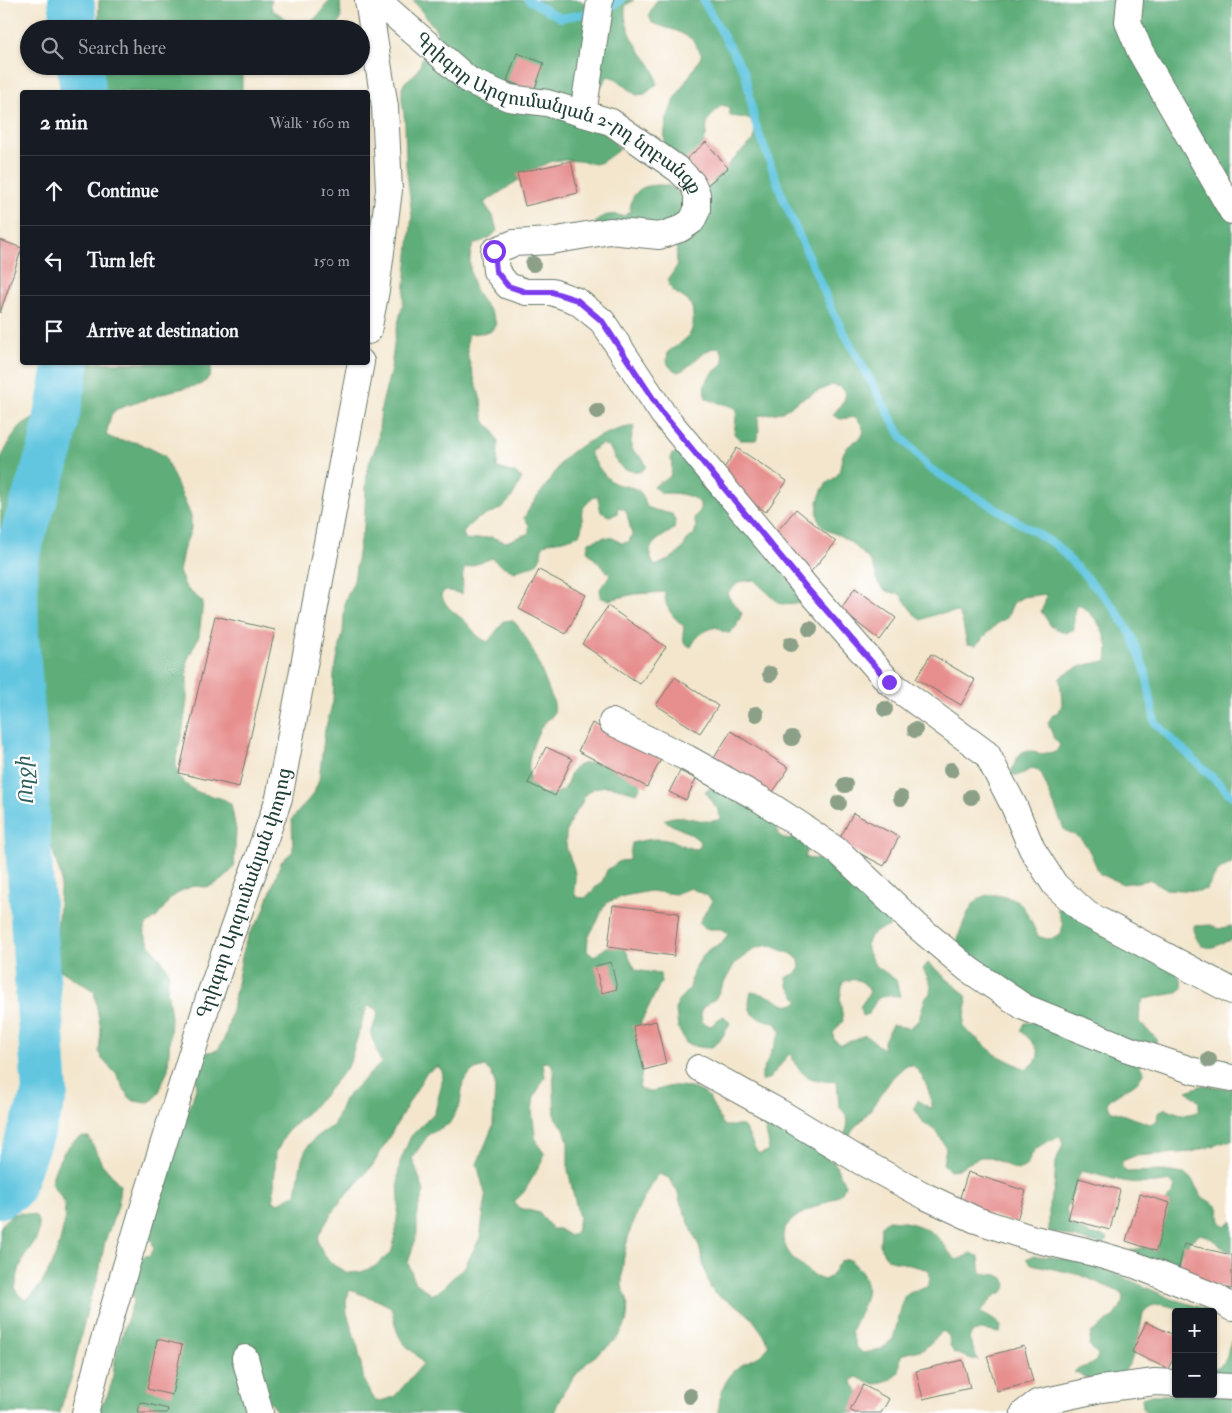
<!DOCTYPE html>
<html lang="en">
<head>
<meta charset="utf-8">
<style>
	:root { --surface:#171b24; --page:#20242c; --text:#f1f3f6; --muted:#9ea1a6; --line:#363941 }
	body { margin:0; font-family:"IM FELL Double Pica","Noto Serif Armenian",serif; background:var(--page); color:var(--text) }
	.controls { position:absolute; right:15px; bottom:15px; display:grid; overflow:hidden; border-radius:5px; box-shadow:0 1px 4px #0004 }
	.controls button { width:45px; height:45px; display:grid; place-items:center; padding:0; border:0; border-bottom:1px solid var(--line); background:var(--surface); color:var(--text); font:25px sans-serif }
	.stop { position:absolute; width:15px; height:15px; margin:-11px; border:4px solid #7c3aed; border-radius:50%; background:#fff }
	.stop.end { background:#7c3aed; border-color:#fff; box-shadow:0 1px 5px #0008 }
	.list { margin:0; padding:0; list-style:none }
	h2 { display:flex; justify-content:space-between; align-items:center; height:65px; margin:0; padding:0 20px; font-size:21px }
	h2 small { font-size:16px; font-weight:400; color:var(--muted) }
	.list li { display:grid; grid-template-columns:32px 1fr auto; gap:15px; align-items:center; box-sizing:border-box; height:70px; padding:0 20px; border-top:1px solid var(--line) }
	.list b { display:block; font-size:19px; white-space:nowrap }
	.list em { font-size:16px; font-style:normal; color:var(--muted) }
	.icon { flex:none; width:28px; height:28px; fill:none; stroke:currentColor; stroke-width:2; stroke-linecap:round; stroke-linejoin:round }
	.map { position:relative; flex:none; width:1232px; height:1413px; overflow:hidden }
	.search { position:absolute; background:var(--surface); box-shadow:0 1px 4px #0004; left:20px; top:20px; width:350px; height:55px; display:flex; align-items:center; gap:12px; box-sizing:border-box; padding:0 18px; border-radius:28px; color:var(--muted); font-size:19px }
	.panel { position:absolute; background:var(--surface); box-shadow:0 1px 4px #0004; left:20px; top:90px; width:350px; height:275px; border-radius:5px }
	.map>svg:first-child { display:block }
	.forest { fill:#5eae7a; stroke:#3e7657; fill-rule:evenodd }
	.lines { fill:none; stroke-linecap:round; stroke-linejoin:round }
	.stream { stroke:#62c6e0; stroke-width:8 }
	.river { stroke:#62c6e0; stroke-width:46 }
	.building { fill:#e68f8e }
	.minor-casing { stroke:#69786a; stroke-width:28 }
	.minor { stroke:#fff; stroke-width:26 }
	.tree { fill:#8ca088 }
	.route { stroke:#7c3aed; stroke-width:6 }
	.labels { text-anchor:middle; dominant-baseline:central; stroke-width:4.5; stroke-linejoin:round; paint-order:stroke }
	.street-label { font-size:19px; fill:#1f3d34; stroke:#fff }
	.water-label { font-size:20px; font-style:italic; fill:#305f5f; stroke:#fff }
</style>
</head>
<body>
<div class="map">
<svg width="1232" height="1413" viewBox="0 0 1232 1413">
	<rect width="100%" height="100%" fill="#fff"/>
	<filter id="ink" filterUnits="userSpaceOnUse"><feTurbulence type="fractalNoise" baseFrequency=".02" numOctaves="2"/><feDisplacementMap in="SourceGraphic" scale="10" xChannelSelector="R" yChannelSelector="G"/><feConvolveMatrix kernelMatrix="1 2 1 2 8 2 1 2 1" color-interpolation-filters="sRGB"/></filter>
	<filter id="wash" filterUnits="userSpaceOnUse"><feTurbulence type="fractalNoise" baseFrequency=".0096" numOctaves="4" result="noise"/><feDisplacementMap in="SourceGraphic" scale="20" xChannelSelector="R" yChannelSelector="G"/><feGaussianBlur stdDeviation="1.12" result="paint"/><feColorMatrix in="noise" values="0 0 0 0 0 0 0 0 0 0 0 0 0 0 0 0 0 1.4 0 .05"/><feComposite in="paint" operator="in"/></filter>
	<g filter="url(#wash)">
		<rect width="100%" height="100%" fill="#f3e6cd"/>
		<g class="forest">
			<path d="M99,0H272L270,4L273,11C280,13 283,18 289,22C307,34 321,13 329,0H340L341,19L335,29H98Z"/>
			<path d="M413,0H580L587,5L608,0H634L626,5C622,19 631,37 639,49C643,56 650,62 653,69C656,73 656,79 657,84L645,94L636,95L617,79L608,76L599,89L592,112L596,127L609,137L620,149L602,162L595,164L579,161L561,160L553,161L538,167L484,203L493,216L497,231L491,237L473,245C467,260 470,280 478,295C484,306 494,311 496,325L490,332L469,334L467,342L468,358L481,400L483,416L486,424L493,429L498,443L497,468L514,473L522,478C517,487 513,498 505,505C489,518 476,513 463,533L466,540L491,537L506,542L529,533V525L524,518C531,504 541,493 550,480C555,473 559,464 565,458C578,444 615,428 634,426L631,441V449L644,460L646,467L640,472L623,469L617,463L610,448L602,444L589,452C595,462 602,474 611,481C620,488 634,485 640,492C644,495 645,503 647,507L655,510L672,514L675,521L674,529C660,539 641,545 655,566L662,563L676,555L683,548L687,540L694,535L696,527L694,518L700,511V503C689,493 675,493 661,493L654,487C660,481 663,482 668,478C674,473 671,462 671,455L679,451L801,595L800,603L780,604L754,580L739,582L727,594C731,602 737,606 742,613L736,627L730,633L723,632L716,627C703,631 697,635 691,647L684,643L683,635L684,627C673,616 664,608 665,592L635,594L609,600L601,598L600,589L610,575C603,565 593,560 587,550L589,542L605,537L613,538L621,543L629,542L632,534L626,510L618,507L617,514L609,516L601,512L597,495C570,515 589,513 579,535L564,540L548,542L542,548L541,556L536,564L514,572L499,564L492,558L464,569C461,578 464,585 462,594L445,590L441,595C447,609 454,612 465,621C473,630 477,638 488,642L504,621L512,620C530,634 545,682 554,703C556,719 550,715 543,725C534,736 524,768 531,781C533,785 537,789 540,793C579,798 560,773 580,765C596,758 622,772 637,778L641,786L637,793C621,789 602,781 588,792C582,796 583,804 579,808C571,816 564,833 566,844C567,854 574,864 575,874C576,883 572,887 576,897L585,898L603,880L607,870L620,861L629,860L632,843C648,839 660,837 675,842C684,845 688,849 698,849L700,842C691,831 676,829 664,820C683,810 702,827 720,819L719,811L705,791L713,788L730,791L767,816L777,828L780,836L788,840L805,834L808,842L805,858L822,860L838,864L891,918V926L876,931L870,936L867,943V951L875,965L896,980L900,996C879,995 878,995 869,1014L862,1016L860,1007L870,992C864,980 856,977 843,982L840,998L843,1021L833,1033L834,1040L841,1045L865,1035C873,1039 876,1045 884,1049V1041L892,1025L909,1028L916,1023L920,1016L925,999L930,993L931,984L923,969L928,963L966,995L967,1004L963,1027L995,1054L1025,1069C1049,1058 1035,1043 1021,1031L1025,1023L1034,1022C1025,1007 1017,985 1002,975C988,967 969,965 960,950C955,941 960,932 963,924C972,903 979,889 1005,897C1008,898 1013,899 1016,900C1027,908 1032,925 1038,936C1047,940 1053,940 1061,934L1063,925L1057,909L1062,901L1171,966L1181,980L1183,988L1176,993L1144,999L1140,1006L1139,1022L1157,1039L1154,1046L1139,1065L1144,1072C1137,1089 1117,1089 1107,1103L1110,1110L1150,1124L1157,1121L1158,1112L1166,1108C1179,1114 1185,1117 1199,1111V1102L1187,1091L1203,1085L1232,1089V1140L1192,1152L1135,1156L1122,1161V1168L1127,1172L1163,1171L1184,1174L1191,1178L1201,1196L1218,1207L1220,1221L1224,1226L1232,1221V1253L1207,1236L1199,1234L1181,1252L1177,1268L1132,1258L1131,1250L1147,1247C1152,1234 1155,1218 1162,1206C1167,1198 1172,1197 1175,1187L1170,1181C1136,1188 1113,1178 1081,1171L1066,1210L1070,1225L1092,1235H1101L1108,1240L1102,1245L1049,1231V1205L1054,1189L1056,1162L1063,1144L1060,1137C1051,1140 1037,1145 1032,1154C1026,1164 1031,1165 1017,1170L989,1157H980L958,1169L950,1170L943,1164L946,1148L938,1133L923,1122L914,1108L918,1100L931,1109C932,1093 924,1076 913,1065L905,1066L893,1077L865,1117L854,1128L850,1135L842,1138C850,1126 850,1116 839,1107L837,1081C810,1081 802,1079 790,1053L770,1078L762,1081V1073L781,1031L777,1024C757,1017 744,1017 751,992C757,993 763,994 768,996C781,1001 785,1011 799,1001L788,986L787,977L795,974L800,968L799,960L792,954L769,945L756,948L735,963L715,999L702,1008L701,1016L703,1023L711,1026L717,1020L724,1016L730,1023C717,1048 713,1053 686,1043L678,1028L676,1010L678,1001L690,988L693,971L702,957L708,950L723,942L728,934L721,929H705L699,923L712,901L706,895L690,888L675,894L650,891L624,896L608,902L603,908L597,922L588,937L587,952L595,956L608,946L624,947L636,970L660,974L661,982L641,1022L638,1038L642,1072L639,1088C654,1095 658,1088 673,1086C682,1085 696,1089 704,1093C712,1098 716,1116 725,1126H743C750,1134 751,1145 759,1154L768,1151L769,1144L764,1126L773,1125L834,1162L845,1185C844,1187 843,1190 842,1192C832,1205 771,1215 785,1245C787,1250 789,1254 793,1258C803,1266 812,1277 824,1280L831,1276L840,1261L849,1259C880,1285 863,1302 851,1332L856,1347L863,1353L880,1350L893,1339L904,1297L911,1292L927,1287L930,1279L929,1270L888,1259L883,1252L880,1244L881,1226L888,1220C907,1221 929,1226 942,1242C948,1249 949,1255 957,1260L972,1253L979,1257L981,1273L997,1275L1004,1278L1007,1285L1003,1292L996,1295L980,1312L994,1320L1001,1326L1000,1333L981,1330L973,1332L969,1338L978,1361L954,1353L950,1345L949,1336L943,1331L924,1349L901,1355L899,1372L892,1379L876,1384L869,1383L857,1377L852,1380L853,1385L864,1398L863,1413H719C718,1393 727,1373 745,1363C755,1358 764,1356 769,1345L766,1338L752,1318L739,1307L717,1295L711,1289L705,1272L699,1246L680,1202L678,1193L669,1178L659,1174C637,1203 622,1244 622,1281C621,1287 625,1293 627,1299C628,1307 628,1318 625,1325C618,1343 600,1350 587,1363C572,1378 561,1393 554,1413H277L273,1405L267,1401L255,1413H97L108,1394L112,1382L116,1354L134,1299L131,1293L136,1258L151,1255L154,1248L152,1241L147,1237L182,1120L192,1101L197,1085L196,1078L204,1053L218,1050L225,1037L232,1010L244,946L250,932L262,916L281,862L293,851L292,819L314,793L319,780L325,730L333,702L334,674L343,632L345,601L354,581L360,540L364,527L367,469L378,441L381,408L391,369L395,336L403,303L412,216L406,165L405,122L402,101V88L405,82L416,73L420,66L426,45L437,36L436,30ZM368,1006L375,1008L378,1013L371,1034L381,1063L344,1099L333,1126C299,1143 302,1161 296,1194L279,1203L273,1201L276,1153L286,1133L321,1099L349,1065L365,1012ZM543,1062L551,1063L553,1069L555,1118L564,1128L568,1141V1170L579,1218L576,1232L570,1236L559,1229H552L540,1213L519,1208L514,1202L524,1192L543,1160L544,1153L536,1142L532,1111L534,1097L545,1077ZM438,1066L442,1071L443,1078L435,1112L411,1136L400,1162L398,1175L399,1204L393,1247L391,1253L374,1267L361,1272L348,1273L335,1266L324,1255L318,1242L319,1235L334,1209L373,1165L426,1073ZM485,1067L491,1072L495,1084L493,1126L477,1164L486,1197L480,1238L465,1266L438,1292L431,1294L415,1282L408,1263L417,1233V1211L424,1191L412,1158L429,1134L449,1124L460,1105L463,1082L472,1071ZM350,1290L377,1300L391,1307C394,1318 396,1334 403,1342C409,1350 418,1354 423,1364L394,1397L380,1401L374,1399L364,1381L358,1348L347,1313L346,1300Z"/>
			<path d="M657,0H1232V863C1217,870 1215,874 1207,889L1199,891L1166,889L1151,880L1123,884L1100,874C1094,863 1089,844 1078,837C1073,834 1069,833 1064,829L1041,773L1034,768L1019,775H1010L1017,758L1022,752L1031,751L1039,754L1056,752L1060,745L1054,738L1048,723L1052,716L1059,712L1062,704L1060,678C1074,666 1089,664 1107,661C1112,640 1097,615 1078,604L1074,611V629L1066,633L1051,626L1041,611L1045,603L1046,594L1023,597L1013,603L1007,618L999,622L976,645L967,644L962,619L957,612L936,614L921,620L915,615L900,594C866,589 884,574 867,558C861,551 852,543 844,538C837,533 827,533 821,524C814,512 818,495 826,484C829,481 835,479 838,474C842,467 840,456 846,449C855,437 874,439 856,417L840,419L833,415L844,401L846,393L841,387L832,385L803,398L782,412L758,416L759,432L756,440H740L734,434L737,409C727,403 716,404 706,398C700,381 712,374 724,363L723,354L719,347C699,349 694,367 678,372C667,367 666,363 668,352C683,341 695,337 693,316C693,311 692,305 689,302C679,293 671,294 668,280L677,266L676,240L594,224C604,213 610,214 624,216L630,211C631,193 640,185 658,185C663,185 669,185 673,188C679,193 684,201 688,207L706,190L735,157L754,140L755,122L747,118L730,116L729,107L721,105L707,121L706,136L700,152L689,163L665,145C661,110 686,84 702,55L692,39L677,31L652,23L649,14Z"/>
			<path d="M93,66H250L242,71V92H87Z"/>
			<path d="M83,363H212L210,375L205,382L199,385L171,391L117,409L111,415L106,435C121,444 127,439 141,444C149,447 156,452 164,455L191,516V529L183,551L179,572L186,588L203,602L199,636L187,661V700L183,728L176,758V766L179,773L178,775C185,784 192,791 204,794C214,797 223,797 231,804L236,830L234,867L224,879L213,885L206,887L193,886L181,891L170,899L157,917L146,925L144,932L150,945L167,968L169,975L167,989L171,1017L168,1069L159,1092L154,1099L147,1103L134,1101L128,1096L117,1075L102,1059L99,1052L101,1030L94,991L60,970L58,964L56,946L61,877L47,833L48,775L32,749V741L37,728L38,721L34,697V673L27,628L23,615L18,611L0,612L1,458C13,438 16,420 42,417L45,423L44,430L36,441L23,466L16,501L21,515L29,527C42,528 45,521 48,510Z"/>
			<path d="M1211,925L1218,929L1232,926V940C1226,941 1217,946 1213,947C1199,950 1194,936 1194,926Z"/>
			<path d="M82,1137H89L102,1164L120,1185L118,1206L105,1241L98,1278L90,1298L75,1360C74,1378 63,1395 60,1413H0V1228C11,1211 18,1211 36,1216C45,1239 29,1244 22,1262C18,1271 17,1280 15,1289L19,1295L25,1300C48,1288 69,1228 64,1203C62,1196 55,1190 51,1183C55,1167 65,1142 82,1137Z"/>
			<path d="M1033,1256L1054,1257L1098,1266L1172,1299L1214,1311C1206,1312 1194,1313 1186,1311C1171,1308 1155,1297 1143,1313C1136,1354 1128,1401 1074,1372C1083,1364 1095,1369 1098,1355L1089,1345L1091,1333C1104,1323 1127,1312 1122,1293L1080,1275L1032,1264L1026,1259Z"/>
			<path d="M1232,1339V1384L1213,1383V1367L1216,1368C1232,1359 1225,1353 1232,1339Z"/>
			<path d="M1213,1394L1232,1398V1413H1147L1143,1408L1142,1398L1151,1395Z"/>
		</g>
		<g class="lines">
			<g class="stream">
				<path d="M528,0L561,18L610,9L621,0"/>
				<path d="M703,0L745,73L755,122L784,201L835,316L901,436L929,468L1056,545L1086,577L1113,606L1132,636L1146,673L1155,723L1232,796"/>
			</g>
			<g class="river">
				<path d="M71,0L75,29"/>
				<path d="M80,66L83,92"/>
				<path d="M0,1195L11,1188L45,1093L27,830L25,747L16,638L15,559L51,448L67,362"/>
			</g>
		</g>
		<g id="blocks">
			<g class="building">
				<path d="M517,53L544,63L534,91L507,81Z"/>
				<path d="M706,142L728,168L706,186L685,160Z"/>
				<path d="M571,161L578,193L525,206L517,173Z"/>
				<path d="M0,240L22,248L0,313Z"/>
				<path d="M737,448L787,481L766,512L717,479Z"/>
				<path d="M796,509L836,542L809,574L769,541Z"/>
				<path d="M539,570L586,595L566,634L519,609Z"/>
				<path d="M855,588L896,618L880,640L840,610Z"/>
				<path d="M608,606L666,647L640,684L582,644Z"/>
				<path d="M215,616L275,630L239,787L179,773Z"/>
				<path d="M931,654L975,680L961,705L916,679Z"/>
				<path d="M675,677L718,706L700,733L656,705Z"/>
				<path d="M592,723L661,759L647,787L578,751Z"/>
				<path d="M731,731L789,768L771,795L714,758Z"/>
				<path d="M546,747L572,759L555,796L528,783Z"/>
				<path d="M680,771L696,779L686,800L669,792Z"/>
				<path d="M853,813L899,837L884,866L838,842Z"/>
				<path d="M613,905L679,913L674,956L608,947Z"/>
				<path d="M611,962L617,989L602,993L595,966Z"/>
				<path d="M656,1021L666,1064L644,1070L633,1026Z"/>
				<path d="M968,1172L1026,1191L1016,1223L958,1204Z"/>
				<path d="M1079,1178L1120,1190L1110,1230L1068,1219Z"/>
				<path d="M1140,1194L1170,1203L1156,1251L1126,1241Z"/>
				<path d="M1184,1244L1232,1255V1289L1177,1277Z"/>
				<path d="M1146,1322L1176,1336V1353L1168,1369L1132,1352Z"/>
				<path d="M157,1339L182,1345L172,1395L147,1389Z"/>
				<path d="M1024,1346L1033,1382L997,1391L987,1356Z"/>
				<path d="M963,1360L970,1388L923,1399L916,1371Z"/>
				<path d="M863,1385L889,1399L881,1413H855L850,1410Z"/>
				<path d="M140,1402L168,1409L167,1413H138Z"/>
			</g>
		</g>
	</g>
	<g filter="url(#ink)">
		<use href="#blocks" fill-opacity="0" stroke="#69786a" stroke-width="1"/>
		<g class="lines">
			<defs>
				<g id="minor">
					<path id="s1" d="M377,0L470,81L509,98L547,103L611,122L679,170L692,183L697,194V210L692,221L680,229L659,236L610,231L551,241L514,243L494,251L496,271L508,286L526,292H552L577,301L602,321L663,414L805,586L889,682L987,754L1014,806L1032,849L1055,885L1087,914L1232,991"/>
					<path d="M1130,0L1128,22L1140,51L1232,211"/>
					<path d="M583,114L600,0"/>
					<path d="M368,331L376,290L389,190L385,107L368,0"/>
					<path d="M612,722L687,758L760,799L803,827L839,852L917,926L968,969L1024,1007L1128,1049L1194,1071L1232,1078"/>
					<path d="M699,1068L784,1115L862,1162L927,1197L976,1220L1034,1239L1090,1252L1135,1265L1216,1297L1232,1308"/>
					<path d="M245,1358L260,1413"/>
					<path d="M1213,1386L1232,1387"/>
					<path id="s2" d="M85,1413L101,1350L144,1206L210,995L279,798L361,362"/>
					<path d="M1024,1413L1037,1403L1101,1389L1155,1382L1176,1383"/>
				</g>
			</defs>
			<use href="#minor" class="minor-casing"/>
			<use href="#minor" class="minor"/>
		</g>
		<g class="tree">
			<circle cx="533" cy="264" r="8"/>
			<circle cx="597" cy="411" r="8"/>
			<circle cx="810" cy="629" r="8"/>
			<circle cx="791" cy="644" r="8"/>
			<circle cx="770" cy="674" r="8"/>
			<circle cx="885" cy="709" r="8"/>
			<circle cx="756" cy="714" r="8"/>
			<circle cx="915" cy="730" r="8"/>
			<circle cx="792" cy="738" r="8"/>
			<circle cx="951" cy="770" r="8"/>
			<circle cx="845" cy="785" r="8"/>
			<circle cx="971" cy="797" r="8"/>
			<circle cx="901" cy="798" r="8"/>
			<circle cx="839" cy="803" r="8"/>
			<circle cx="1209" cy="1060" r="8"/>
			<circle cx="690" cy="1396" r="8"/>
		</g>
	</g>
	<g class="lines" filter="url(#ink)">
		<path class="route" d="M494,251L496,271L508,286L526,292H552L577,300L602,321L663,414L805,586L889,682"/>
	</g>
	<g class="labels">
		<g class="street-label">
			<text stroke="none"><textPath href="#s1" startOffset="219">Գրիգոր Արզումանյան 2-րդ նրբանցք</textPath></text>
			<text stroke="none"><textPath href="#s2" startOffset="544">Գրիգոր Արզումանյան փողոց</textPath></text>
		</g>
		<g class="water-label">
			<text transform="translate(25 781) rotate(-94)">Ողջի</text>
		</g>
	</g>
</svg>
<div class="controls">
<button>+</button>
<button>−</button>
</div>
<div class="stop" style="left:494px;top:251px"></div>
<div class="stop end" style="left:889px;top:682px"></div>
<div class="search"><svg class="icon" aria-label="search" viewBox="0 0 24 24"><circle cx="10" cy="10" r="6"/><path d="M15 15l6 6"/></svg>Search here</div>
<section class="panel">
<h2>2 min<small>Walk · 160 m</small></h2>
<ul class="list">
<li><svg class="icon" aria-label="ahead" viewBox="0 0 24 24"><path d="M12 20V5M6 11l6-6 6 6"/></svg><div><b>Continue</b></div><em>10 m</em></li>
<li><svg class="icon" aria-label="left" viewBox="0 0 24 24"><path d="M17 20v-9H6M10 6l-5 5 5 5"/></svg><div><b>Turn left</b></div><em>150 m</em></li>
<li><svg class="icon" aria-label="arrive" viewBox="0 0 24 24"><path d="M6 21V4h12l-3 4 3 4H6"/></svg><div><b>Arrive at destination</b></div></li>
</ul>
</section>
</div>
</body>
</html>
